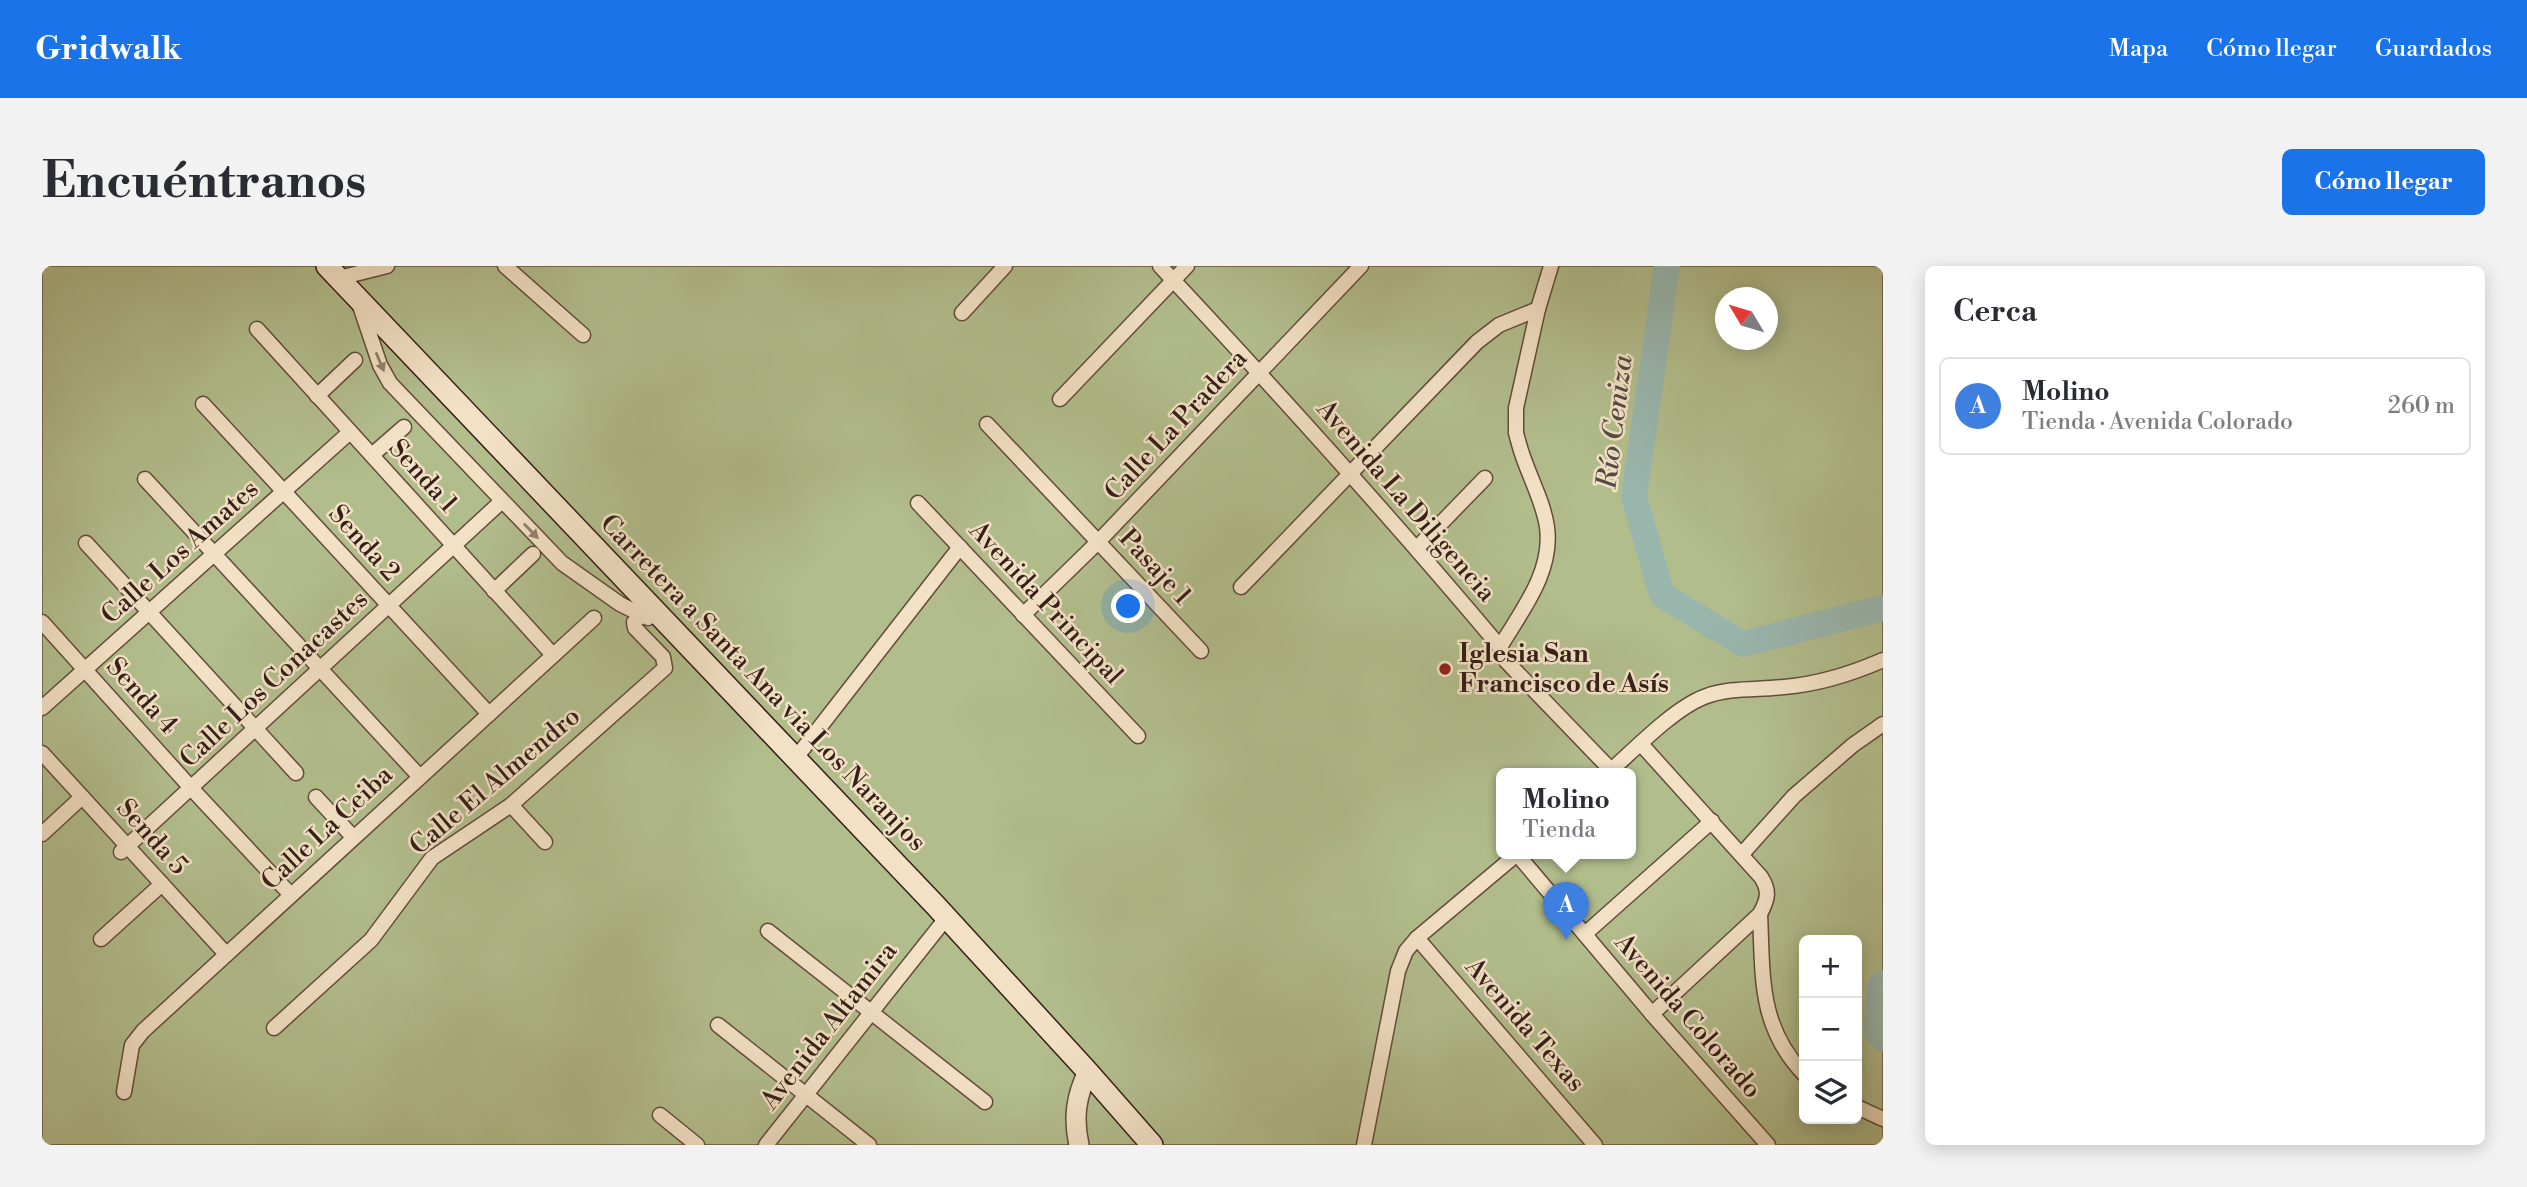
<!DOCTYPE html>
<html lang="es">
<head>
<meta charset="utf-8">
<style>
	:root { --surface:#fff; --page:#f2f2f3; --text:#2b2b33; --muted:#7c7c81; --line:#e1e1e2; --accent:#1a73e8 }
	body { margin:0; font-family:"Libre Bodoni",serif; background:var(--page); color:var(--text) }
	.controls { position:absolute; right:21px; bottom:21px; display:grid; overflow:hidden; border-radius:10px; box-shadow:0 4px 18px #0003 }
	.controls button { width:63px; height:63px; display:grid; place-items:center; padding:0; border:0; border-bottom:2px solid var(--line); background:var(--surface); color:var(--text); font:35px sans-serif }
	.compass { position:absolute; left:1673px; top:21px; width:63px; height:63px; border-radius:50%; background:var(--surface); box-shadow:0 4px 18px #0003; rotate:308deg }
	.you { position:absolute; left:1087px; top:341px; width:24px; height:24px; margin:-18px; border:5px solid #fff; border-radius:50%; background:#1a73e8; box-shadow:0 0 0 10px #1a73e833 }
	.badge { display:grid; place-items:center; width:46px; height:46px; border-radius:50%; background:var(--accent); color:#fff; font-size:23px; font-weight:700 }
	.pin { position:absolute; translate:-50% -58px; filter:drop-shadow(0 2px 4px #0008) }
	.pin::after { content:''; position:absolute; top:37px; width:24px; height:21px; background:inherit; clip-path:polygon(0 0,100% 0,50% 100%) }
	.popup { position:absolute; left:1454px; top:502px; width:140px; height:91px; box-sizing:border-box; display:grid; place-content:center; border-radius:10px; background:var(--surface); filter:drop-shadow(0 2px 5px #0005); font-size:23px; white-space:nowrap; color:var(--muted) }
	.popup b { font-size:26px; color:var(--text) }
	.popup::after { content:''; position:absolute; left:50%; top:100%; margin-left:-14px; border:14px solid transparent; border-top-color:var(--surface) }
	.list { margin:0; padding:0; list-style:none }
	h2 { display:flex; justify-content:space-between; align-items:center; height:91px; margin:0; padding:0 28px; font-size:30px }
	h2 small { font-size:23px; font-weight:400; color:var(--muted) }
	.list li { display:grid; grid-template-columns:46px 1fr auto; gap:21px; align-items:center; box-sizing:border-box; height:98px; margin:0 14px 14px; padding:0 14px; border:2px solid var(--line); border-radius:10px }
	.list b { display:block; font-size:26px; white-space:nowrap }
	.list p { margin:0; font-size:23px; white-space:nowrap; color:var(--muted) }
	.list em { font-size:23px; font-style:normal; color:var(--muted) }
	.icon { flex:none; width:38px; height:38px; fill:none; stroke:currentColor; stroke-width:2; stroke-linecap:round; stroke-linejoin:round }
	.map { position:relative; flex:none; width:1841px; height:879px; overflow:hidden; border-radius:10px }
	header { display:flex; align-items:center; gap:42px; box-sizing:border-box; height:98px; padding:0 35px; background:var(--accent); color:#fff }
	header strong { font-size:33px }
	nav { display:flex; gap:38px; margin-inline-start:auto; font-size:24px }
	.intro { display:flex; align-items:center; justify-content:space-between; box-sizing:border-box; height:168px; padding:0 42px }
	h1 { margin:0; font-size:49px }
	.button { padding:18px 32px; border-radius:10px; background:var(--accent); color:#fff; font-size:24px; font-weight:700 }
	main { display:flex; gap:42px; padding:0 42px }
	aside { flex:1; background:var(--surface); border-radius:10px; box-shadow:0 4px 18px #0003 }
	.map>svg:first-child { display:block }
	.green { fill:#b2bd8c; stroke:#746e52; stroke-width:2; fill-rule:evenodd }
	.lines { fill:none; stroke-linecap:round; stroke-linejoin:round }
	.river { stroke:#99b6ad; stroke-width:26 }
	.minor-casing { stroke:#634c3b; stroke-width:17 }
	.tertiary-casing { stroke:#634c3b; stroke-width:22 }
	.secondary-casing { stroke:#351f17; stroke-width:24 }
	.minor { stroke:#f3e1c6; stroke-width:14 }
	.tertiary { stroke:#f3e1c6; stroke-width:19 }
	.secondary { stroke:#f3e1c6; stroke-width:21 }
	.oneway { fill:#94806e }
	.poi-dot { fill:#8f2418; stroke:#f3e1c6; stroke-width:2.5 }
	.labels { text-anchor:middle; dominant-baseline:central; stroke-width:5; stroke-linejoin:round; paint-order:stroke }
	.street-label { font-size:26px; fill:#351f17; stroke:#f3e1c6 }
	.poi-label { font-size:26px; font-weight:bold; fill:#351f17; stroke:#f3e1c6; text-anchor:start }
	.water-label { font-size:28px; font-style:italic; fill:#534c44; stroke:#f3e1c6 }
</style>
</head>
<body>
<header>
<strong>Gridwalk</strong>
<nav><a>Mapa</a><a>Cómo llegar</a><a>Guardados</a></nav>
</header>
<div class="intro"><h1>Encuéntranos</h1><a class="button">Cómo llegar</a></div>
<main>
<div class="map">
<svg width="1841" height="879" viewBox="0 0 1841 879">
	<rect width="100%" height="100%" fill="#ecd1a7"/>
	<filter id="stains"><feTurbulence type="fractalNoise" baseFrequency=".00286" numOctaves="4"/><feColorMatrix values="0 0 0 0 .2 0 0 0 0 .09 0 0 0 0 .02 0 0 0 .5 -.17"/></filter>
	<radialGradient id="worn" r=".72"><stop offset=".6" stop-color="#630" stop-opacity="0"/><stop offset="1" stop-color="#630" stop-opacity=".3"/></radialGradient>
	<path class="green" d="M0,0H1841V879H0ZM1684,32H1726V74H1684ZM1459,508H1589V588H1459ZM1762,674H1815V853H1762Z"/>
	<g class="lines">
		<g class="river">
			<path d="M1625,0L1592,231L1620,329L1701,378L1841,342"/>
			<path d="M1841,717L1838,721L1835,766L1841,773"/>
		</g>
		<defs>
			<g id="minor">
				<path d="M463,0L541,69"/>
				<path d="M1118,0C1234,124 1348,250 1458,381L1464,395L1569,504"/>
				<path d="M297,12L345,0"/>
				<path d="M318,40L338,99L348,117L520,297L578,338L606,352"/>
				<path d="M920,47L963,0"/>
				<path d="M215,63L511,389"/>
				<path d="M275,130L313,94"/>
				<path d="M1018,133L1145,0"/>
				<path d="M161,138L447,448"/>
				<path d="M945,158L1159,385"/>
				<path d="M330,189L362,161"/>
				<path d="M103,213L378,511"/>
				<path d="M876,237L1096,470"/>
				<path d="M44,277L254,507"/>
				<path d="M1375,282L1443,212"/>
				<path d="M1199,321L1435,76L1457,59L1496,43"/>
				<path d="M452,325L491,288"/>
				<path d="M981,349L1056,276L1319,0"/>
				<path d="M0,356L150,523L249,629"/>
				<path d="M1458,381C1480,344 1511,306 1505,261C1501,233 1484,205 1477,178L1474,167V142L1496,43L1509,0"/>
				<path d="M0,442L308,166"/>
				<path d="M1599,478L1719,611C1728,625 1726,633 1718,648L1610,748"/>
				<path d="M0,487L184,688"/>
				<path d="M753,493L918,281"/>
				<path d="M1565,508C1591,485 1631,443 1662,431C1687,421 1716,424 1742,421C1778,418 1809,408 1841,394"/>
				<path d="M274,531L311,571"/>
				<path d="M469,539L503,576"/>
				<path d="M0,568L40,531"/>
				<path d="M79,586L460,235"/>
				<path d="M1475,588L1610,748L1726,879"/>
				<path d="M1700,588L1752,530L1811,479L1841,458"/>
				<path d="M1718,648C1721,709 1716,760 1762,808"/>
				<path d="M726,665L943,836"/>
				<path d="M1544,667L1670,555"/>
				<path d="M1375,672L1553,879"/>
				<path d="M59,673L120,618"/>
				<path d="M676,759L827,879"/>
				<path d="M232,762L329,674L390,592L469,539L623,402L621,391L593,362L592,356L599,350"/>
				<path d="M82,826L90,779L101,765L552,352"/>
				<path d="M1815,841L1841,853"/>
				<path d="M618,849L655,879"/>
				<path d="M724,879L905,651"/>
				<path d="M1322,879L1356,705L1364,685L1375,672L1475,588"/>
			</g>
			<path id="tertiary" d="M1037,879C1031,852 1034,830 1046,806"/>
			<path id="secondary" d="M285,0L894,640L1046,806L1110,879"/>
		</defs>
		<use href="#minor" class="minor-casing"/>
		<use href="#tertiary" class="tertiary-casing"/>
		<use href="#secondary" class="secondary-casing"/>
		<use href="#minor" class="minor"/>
		<use href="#tertiary" class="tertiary"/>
		<use href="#secondary" class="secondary"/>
	</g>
	<defs><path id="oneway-solid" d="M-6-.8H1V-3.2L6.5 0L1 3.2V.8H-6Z" transform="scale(1.75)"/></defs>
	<g class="oneway">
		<use href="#oneway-solid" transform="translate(338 96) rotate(67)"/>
		<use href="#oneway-solid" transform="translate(489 265) rotate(46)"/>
	</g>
	<circle class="poi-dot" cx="1403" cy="403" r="7"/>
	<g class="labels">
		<g class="street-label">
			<text transform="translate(1134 159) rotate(-47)">Calle La Pradera</text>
			<text transform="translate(381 210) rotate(48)">Senda 1</text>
			<text transform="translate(1364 235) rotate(49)">Avenida La Diligencia</text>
			<text transform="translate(322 277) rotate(48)">Senda 2</text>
			<text transform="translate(138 286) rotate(-42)">Calle Los Amates</text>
			<text transform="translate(1113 301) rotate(47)">Pasaje 1</text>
			<text transform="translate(1004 337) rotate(47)">Avenida Principal</text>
			<text transform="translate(232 413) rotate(-43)">Calle Los Conacastes</text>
			<text transform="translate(721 417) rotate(46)">Carretera a Santa Ana via Los Naranjos</text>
			<text transform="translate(100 430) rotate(48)">Senda 4</text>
			<text transform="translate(453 515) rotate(-40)">Calle El Almendro</text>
			<text transform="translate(285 562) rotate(-43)">Calle La Ceiba</text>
			<text transform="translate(110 571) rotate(48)">Senda 5</text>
			<text transform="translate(1646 750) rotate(49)">Avenida Colorado</text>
			<text transform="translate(1483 759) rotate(49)">Avenida Texas</text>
			<text transform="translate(787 760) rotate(-52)">Avenida Altamira</text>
		</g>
		<g class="poi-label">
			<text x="1417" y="388">Iglesia San<tspan x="1417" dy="30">Francisco de Asís</tspan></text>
		</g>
		<g class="water-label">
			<text transform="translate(1573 156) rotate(-83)">Río Ceniza</text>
		</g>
	</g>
	<rect width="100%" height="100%" filter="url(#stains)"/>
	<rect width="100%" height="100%" fill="url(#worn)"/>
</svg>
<div class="controls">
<button>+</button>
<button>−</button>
<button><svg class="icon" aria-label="layers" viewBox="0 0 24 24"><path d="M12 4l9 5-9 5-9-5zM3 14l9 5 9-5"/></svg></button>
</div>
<svg class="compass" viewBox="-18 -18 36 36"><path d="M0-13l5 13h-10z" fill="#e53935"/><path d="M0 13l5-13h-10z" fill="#7c7c81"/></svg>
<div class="you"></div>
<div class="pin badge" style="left:1524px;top:674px;background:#3f7fe0">A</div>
<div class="popup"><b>Molino</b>Tienda</div>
</div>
<aside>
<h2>Cerca<small></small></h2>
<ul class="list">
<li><span class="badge" style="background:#3f7fe0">A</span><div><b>Molino</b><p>Tienda · Avenida Colorado</p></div><em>260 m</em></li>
</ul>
</aside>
</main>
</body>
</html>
